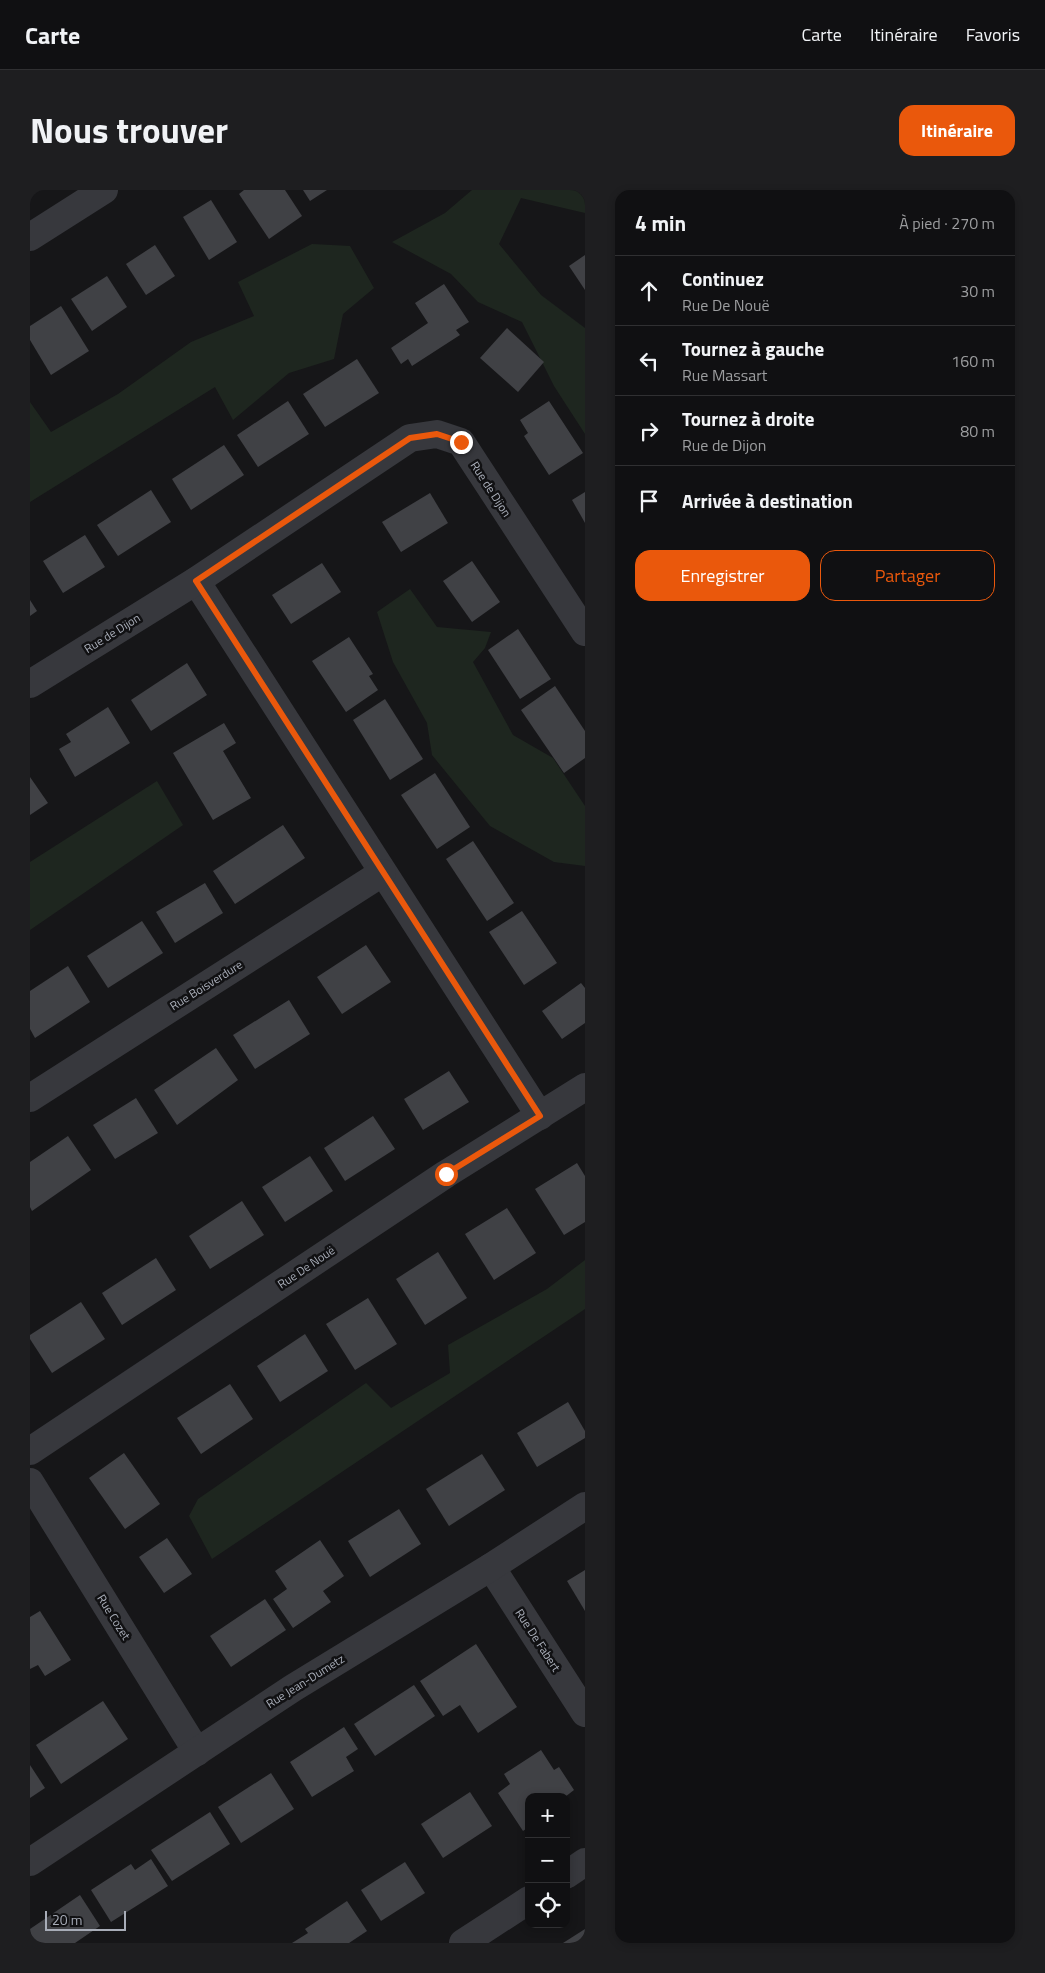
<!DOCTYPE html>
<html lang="fr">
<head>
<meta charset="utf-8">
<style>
	:root { --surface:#101012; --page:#1e1e20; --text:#f1f3f6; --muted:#9c9d9f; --line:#303032; --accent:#ea580c }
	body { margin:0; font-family:"Titillium Web",sans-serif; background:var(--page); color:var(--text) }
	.controls { position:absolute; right:15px; bottom:15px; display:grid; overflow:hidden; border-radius:10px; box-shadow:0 2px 8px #0003 }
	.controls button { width:45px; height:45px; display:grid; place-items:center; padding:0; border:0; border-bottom:1px solid var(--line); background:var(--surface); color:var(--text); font:25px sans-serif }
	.scale { position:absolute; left:15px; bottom:12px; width:81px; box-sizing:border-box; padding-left:5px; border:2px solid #a8adb8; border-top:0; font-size:14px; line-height:18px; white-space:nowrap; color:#a8adb8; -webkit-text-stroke:4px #111113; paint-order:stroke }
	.stop { position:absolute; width:15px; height:15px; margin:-11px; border:4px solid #ea580c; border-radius:50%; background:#fff }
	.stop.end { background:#ea580c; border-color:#fff; box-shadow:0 1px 5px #0008 }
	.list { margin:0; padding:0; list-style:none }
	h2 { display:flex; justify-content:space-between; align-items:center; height:65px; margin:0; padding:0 20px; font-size:21px }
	h2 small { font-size:16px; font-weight:400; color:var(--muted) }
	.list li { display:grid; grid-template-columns:32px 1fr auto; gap:15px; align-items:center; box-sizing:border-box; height:70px; padding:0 20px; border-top:1px solid var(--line) }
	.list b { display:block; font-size:19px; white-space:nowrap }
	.list p { margin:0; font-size:16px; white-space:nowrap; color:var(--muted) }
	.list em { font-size:16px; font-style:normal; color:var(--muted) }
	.actions { display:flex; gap:10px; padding:15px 20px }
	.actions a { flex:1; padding:11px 0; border:1px solid var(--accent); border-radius:15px; text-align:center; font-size:18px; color:var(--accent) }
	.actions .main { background:var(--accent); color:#fff }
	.icon { flex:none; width:28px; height:28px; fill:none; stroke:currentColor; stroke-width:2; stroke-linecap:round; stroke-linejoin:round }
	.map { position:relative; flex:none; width:555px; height:1753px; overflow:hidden; border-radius:15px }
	header { display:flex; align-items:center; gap:30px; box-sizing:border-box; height:70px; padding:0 25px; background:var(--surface); border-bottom:1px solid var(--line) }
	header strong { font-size:24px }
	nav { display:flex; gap:28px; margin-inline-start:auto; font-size:18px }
	.intro { display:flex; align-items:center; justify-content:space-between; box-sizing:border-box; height:120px; padding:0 30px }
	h1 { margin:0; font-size:35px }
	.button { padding:12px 22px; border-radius:15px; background:var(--accent); color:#fff; font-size:18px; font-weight:700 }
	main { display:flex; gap:30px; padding:0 30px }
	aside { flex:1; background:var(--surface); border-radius:15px; box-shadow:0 2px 8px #0003 }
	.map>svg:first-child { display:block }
	.green { fill:#1e261f }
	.building { fill:#404145 }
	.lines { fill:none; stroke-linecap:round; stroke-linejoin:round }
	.minor { stroke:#37383d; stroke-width:28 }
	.route { stroke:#ea580c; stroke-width:6 }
	.labels { text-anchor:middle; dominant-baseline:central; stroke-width:5; stroke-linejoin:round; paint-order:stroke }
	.street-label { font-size:12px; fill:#a8adb8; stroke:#111113 }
</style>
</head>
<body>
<header>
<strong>Carte</strong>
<nav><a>Carte</a><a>Itinéraire</a><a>Favoris</a></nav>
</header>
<div class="intro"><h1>Nous trouver</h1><a class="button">Itinéraire</a></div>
<main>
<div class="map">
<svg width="555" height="1753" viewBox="0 0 555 1753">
	<rect width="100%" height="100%" fill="#161618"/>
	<g class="green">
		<path d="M442,0H555V23L491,8L469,54L511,105L555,138V244L524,196L492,132L448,112L421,84L362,52L415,23Z"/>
		<path d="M282,54L320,56L344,98L313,124L304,169L259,183L203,230L185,197L0,312V212L21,242L88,204L161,152L224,126L208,92Z"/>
		<path d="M380,399L407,437L461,442L455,458L443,472L483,545L523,568L555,616V676L524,672L460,636L402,565L397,533L363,472L347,422Z"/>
		<path d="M127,591L153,635L0,740V672Z"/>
		<path d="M555,1070V1119L182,1369L159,1326L168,1309L336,1193L361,1218L420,1183L418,1155L517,1099Z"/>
	</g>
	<g class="building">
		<path d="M214,0H255L272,26L239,49L209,4Z"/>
		<path d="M273,0H297L280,11Z"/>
		<path d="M181,10L207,52L179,70L153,27Z"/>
		<path d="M125,55L145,86L116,105L96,74Z"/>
		<path d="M555,65V100L539,76Z"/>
		<path d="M77,86L97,117L62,141L41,109Z"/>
		<path d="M414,94L439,132L426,140L430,145L382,176L378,169L371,174L361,158L398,133L385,113Z"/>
		<path d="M31,116L59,161L21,185L0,150V136Z"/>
		<path d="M477,138L514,172L488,202L450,168Z"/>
		<path d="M327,169L349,203L295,237L273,204Z"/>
		<path d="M258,211L279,244L228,277L207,245Z"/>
		<path d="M519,211L553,263L519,285L494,246L498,243L490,230Z"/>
		<path d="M194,255L214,285L161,320L142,289Z"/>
		<path d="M121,300L141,332L88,366L67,335Z"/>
		<path d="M555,302V333L542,310Z"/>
		<path d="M400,303L418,333L371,362L352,332Z"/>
		<path d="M55,345L75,377L33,403L13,371Z"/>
		<path d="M442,371L470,412L442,432L413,391Z"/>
		<path d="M292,373L311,402L261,434L242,405Z"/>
		<path d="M0,410L7,421L0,426Z"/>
		<path d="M488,439L521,489L490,509L458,460Z"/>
		<path d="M319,447L343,484L339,486L348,500L316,522L282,471Z"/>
		<path d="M157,473L177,505L121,541L101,510Z"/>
		<path d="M525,496L555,541V568L534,583L491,520Z"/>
		<path d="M355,509L393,569L360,590L323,530Z"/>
		<path d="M78,517L100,553L45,587L29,559L41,552L36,544Z"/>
		<path d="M194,533L206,553L193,561L221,608L183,630L143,563Z"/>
		<path d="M405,583L440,637L407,659L371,605Z"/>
		<path d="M0,587L18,613L0,625Z"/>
		<path d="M253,635L275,668L205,714L183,681Z"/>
		<path d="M443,651L484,713L457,731L416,669Z"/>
		<path d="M175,693L193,723L145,753L126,722Z"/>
		<path d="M492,721L527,773L494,795L459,742Z"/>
		<path d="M112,731L133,763L78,798L57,766Z"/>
		<path d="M336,755L361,792L312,824L287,787Z"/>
		<path d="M38,776L60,812L5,848L0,839V801Z"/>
		<path d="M551,793L555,798V833L532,849L512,821Z"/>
		<path d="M259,810L280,844L225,879L203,845Z"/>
		<path d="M186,858L208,890L147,935L124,900Z"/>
		<path d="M419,881L439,912L393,940L374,909Z"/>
		<path d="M106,908L128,943L85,969L63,935Z"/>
		<path d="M343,926L365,959L315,991L294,958Z"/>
		<path d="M38,946L61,980L2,1021L0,1017V972Z"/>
		<path d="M280,966L303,1001L255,1032L232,997Z"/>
		<path d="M547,973L555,986V1032L534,1045L505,999Z"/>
		<path d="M212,1011L234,1045L180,1079L159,1046Z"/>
		<path d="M477,1018L506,1063L464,1090L435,1044Z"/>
		<path d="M408,1062L437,1108L395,1135L366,1089Z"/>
		<path d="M126,1068L146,1100L92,1135L72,1103Z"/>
		<path d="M338,1108L367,1154L325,1180L296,1134Z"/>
		<path d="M51,1112L75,1149L22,1183L0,1149V1145Z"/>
		<path d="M275,1144L298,1181L250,1212L227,1176Z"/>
		<path d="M200,1194L223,1229L171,1264L147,1228Z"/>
		<path d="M538,1212L555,1241V1248L507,1277L487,1243Z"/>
		<path d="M94,1263L130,1314L95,1339L59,1288Z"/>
		<path d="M452,1264L475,1300L419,1336L396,1299Z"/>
		<path d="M369,1319L391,1354L340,1387L318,1351Z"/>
		<path d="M137,1348L162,1384L134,1403L109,1367Z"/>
		<path d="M290,1350L314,1386L293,1401L301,1412L263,1438L243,1409L257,1399L245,1381Z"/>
		<path d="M555,1380V1421L537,1391Z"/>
		<path d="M235,1409L256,1440L201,1477L180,1446Z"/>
		<path d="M10,1421L41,1470L15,1486L8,1475L0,1479V1427Z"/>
		<path d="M446,1454L487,1517L448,1543L430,1515L413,1526L390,1491Z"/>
		<path d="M384,1495L405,1526L345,1566L324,1534Z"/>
		<path d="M73,1511L98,1549L31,1594L6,1555Z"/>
		<path d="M314,1537L328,1559L316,1567L324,1581L282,1607L260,1572Z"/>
		<path d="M511,1560L524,1580L529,1577L544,1600L535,1607H499V1637L493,1641L468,1603L480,1594L474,1584Z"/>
		<path d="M0,1575L15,1598L0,1608Z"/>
		<path d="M241,1583L264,1619L211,1653L188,1617Z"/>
		<path d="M440,1602L462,1636L413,1668L391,1634Z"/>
		<path d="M180,1622L200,1654L142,1691L121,1660Z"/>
		<path d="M121,1669L138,1696L81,1732L61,1700L101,1674L105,1680Z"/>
		<path d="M375,1672L395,1703L351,1731L331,1700Z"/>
		<path d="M50,1705L70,1736L45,1753H1L0,1739Z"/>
		<path d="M317,1711L337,1741L319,1753H262L278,1743L275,1739Z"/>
		<path d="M555,1739V1753H533Z"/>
	</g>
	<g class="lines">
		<g class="minor">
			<path d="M0,47L74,0"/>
			<path d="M166,391L510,926"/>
			<path d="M0,494L166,391L380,248L407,244L431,252L555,442"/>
			<path d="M0,908L352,683"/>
			<path d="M0,1261L416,984L555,897"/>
			<path d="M0,1292L167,1562"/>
			<path d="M461,1377L555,1523"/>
			<path d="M0,1672L263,1498L461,1377L555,1316"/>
			<path d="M536,1685L555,1672"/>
			<path d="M433,1753L499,1710"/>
		</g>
	</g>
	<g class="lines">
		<path class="route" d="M416,984L510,926L166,391L380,248L407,244L431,252"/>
	</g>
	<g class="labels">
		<g class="street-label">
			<text transform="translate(461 299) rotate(57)">Rue de Dijon</text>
			<text transform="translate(82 443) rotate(-32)">Rue de Dijon</text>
			<text transform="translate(176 795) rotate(-32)">Rue Boisverdure</text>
			<text transform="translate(276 1077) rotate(-34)">Rue De Nouë</text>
			<text transform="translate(84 1427) rotate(58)">Rue Cozet</text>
			<text transform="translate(508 1450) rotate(57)">Rue De Fabert</text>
			<text transform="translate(275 1491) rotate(-32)">Rue Jean-Dumetz</text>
		</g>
	</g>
</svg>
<div class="controls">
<button>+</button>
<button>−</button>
<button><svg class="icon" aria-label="locate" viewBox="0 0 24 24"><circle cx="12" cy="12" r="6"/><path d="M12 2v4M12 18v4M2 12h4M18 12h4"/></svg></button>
</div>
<div class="scale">20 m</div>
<div class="stop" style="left:416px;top:984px"></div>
<div class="stop end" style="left:431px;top:252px"></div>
</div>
<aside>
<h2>4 min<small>À pied · 270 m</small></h2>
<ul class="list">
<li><svg class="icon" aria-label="ahead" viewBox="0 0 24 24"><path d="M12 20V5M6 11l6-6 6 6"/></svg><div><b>Continuez</b><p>Rue De Nouë</p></div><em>30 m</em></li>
<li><svg class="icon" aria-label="left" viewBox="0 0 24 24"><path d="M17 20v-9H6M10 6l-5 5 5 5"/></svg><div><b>Tournez à gauche</b><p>Rue Massart</p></div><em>160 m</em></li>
<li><svg class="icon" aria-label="right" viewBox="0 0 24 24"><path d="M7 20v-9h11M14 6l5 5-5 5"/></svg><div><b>Tournez à droite</b><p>Rue de Dijon</p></div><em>80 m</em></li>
<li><svg class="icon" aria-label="arrive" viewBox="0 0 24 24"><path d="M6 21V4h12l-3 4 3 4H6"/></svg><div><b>Arrivée à destination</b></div></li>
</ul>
<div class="actions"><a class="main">Enregistrer</a><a>Partager</a></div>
</aside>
</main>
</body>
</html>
